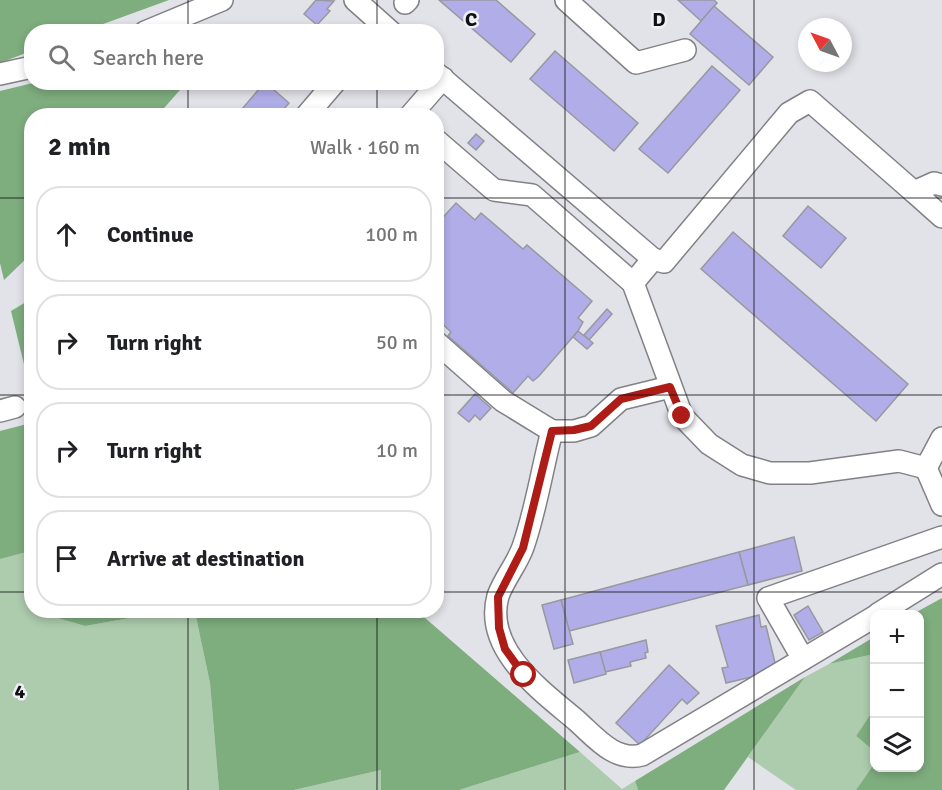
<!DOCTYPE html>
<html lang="en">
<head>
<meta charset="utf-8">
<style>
	:root { --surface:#fff; --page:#f2f2f2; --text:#202124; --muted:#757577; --line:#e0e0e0 }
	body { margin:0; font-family:Signika,sans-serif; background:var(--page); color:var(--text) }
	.controls { position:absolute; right:18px; bottom:18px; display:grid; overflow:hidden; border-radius:12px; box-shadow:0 3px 9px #0003 }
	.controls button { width:54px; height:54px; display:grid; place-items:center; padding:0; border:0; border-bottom:2px solid var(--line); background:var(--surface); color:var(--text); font:30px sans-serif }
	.compass { position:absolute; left:798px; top:18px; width:54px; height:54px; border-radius:50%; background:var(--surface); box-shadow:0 3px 9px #0003; rotate:311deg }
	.stop { position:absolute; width:18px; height:18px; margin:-14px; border:4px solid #ad1c16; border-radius:50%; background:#fff }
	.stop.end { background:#ad1c16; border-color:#fff; box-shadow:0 2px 6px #0008 }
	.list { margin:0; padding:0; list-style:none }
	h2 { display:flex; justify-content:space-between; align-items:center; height:78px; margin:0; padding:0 24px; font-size:26px }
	h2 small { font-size:20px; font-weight:400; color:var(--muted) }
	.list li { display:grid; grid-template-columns:39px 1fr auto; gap:18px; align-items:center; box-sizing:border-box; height:96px; margin:0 12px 12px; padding:0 12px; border:2px solid var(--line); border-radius:24px }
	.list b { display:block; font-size:22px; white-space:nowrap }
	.list em { font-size:20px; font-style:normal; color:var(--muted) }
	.icon { flex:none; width:33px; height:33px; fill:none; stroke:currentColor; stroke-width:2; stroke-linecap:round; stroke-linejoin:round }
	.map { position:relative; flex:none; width:942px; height:790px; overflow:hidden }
	.search { position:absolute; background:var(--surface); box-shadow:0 3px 9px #0003; left:24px; top:24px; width:420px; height:66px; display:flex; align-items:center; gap:15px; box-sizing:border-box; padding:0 21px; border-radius:24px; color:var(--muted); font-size:22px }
	.panel { position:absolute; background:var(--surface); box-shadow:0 3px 9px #0003; left:24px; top:108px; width:420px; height:510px; border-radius:24px }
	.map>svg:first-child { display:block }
	.green { fill:#adcbad }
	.forest { fill:#7ead7e }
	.building { fill:#b1ade8; stroke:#98989e; stroke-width:1.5 }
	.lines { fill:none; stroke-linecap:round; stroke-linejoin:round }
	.minor-casing { stroke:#818187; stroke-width:24 }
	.minor { stroke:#fff; stroke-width:21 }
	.route { stroke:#ad1c16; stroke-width:8 }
	.grid { fill:none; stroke:#101013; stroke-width:1.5; stroke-opacity:0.55 }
	.grid-label { font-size:20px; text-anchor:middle; font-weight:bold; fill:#101013; stroke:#efeff6; stroke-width:5; stroke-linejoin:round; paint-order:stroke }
</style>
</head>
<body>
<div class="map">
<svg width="942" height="790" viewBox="0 0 942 790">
	<rect width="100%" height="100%" fill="#e2e2e9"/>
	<g class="green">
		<path d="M31,551L32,610L43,611L44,614L85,626L158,613L196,617L210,683L219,790H0V559Z"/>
		<path d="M874,654V709L856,736L874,751V764L856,790H796L748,757L805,677L829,664Z"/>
		<path d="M580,752L622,789L635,781L638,790H459Z"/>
		<path d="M381,770V790H294Z"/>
	</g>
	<g class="forest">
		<path d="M0,0H169L84,31L32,32L31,51L0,63Z"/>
		<path d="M33,83H186L158,115L32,116L31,254L4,280L0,263V91Z"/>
		<path d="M31,299V393L11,311Z"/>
		<path d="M31,423V551L0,559V431Z"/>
		<path d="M942,598V790H856L874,764V768H920V614H913Z"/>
		<path d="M43,611H417L580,752L459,790H381V770L294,790H219L210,683L196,617L158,613L85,626L44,614Z"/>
		<path d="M874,637V654L829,664Z"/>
		<path d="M805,677L724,790H638L635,781Z"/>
		<path d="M874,709V751L856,736Z"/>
	</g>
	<g class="building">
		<path d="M316,0L334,1L327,9L330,11L317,25L304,14Z"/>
		<path d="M439,0H496L535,34L511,62Z"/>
		<path d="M678,0H714L717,3L701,21Z"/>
		<path d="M714,6L773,57L749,85L690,34Z"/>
		<path d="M555,51L638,123L614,151L530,79Z"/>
		<path d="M712,66L740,90L668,173L639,149Z"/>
		<path d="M265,82L289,103L278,116H236Z"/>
		<path d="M476,134L484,141L476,150L468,143Z"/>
		<path d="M456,203L475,220L481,213L523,249L527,245L592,301L578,318L583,322L578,331L539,376L533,381L528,376L513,393L448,336L451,332L436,318V225Z"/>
		<path d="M808,206L846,238L821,268L783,236Z"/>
		<path d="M733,232L908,384L876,421L701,269Z"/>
		<path d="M607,309L612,314L589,340L584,335Z"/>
		<path d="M578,331L593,343L587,349L573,337Z"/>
		<path d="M475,394L491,408L480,420L475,415L469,422L458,413Z"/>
		<path d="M794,537L802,571L748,585L739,552Z"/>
		<path d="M739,552L748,585L569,631L561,600Z"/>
		<path d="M561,600L573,644L554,649L542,605Z"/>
		<path d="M808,606L823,632L809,640L794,615Z"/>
		<path d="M759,615L761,627L766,626L777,671L726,683L722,668L728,667L716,626Z"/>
		<path d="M646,640L648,652L645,653L646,658L630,662L631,666L605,672L600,652Z"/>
		<path d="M600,652L606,674L574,683L568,660Z"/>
		<path d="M669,665L699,693L687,704L682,699L640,745L616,723Z"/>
	</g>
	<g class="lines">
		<defs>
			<g id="minor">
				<path d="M355,0L391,32"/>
				<path d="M566,0L636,63L685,50"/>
				<path d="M405,3L408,0"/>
				<path d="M145,32L222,0"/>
				<path d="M436,73L653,259L633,283L682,416L709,444L742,465L770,473H810L899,461L926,468"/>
				<path d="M0,74L32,67"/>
				<path d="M306,116L335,82"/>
				<path d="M410,116L443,78"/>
				<path d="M436,140L494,190L532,195L633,283"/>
				<path d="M914,192L942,217"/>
				<path d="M653,259L664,262L789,113L810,101L914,192L934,183L942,185"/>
				<path d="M436,342L503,401L552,431"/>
				<path d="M670,387L621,399L591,426L574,431H552C542,469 536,510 523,547C517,564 504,579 498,596C483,650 543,692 577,721C596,738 615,762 642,755L874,617"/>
				<path d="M0,411L15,407"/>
				<path d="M926,468L942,505"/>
				<path d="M926,468L942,438"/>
				<path d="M878,614L942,574"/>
				<path d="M803,659L768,598L942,537"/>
			</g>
		</defs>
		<use href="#minor" class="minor-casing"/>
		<use href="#minor" class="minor"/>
	</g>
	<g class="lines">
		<path class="route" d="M524,675L505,649L499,628L498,597L523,548L552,431L574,430L591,426L621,399L670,387L682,416"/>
	</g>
	<path class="grid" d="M188,0V32M377,0V32M565,0V790M754,0V790M188,82V116M377,82V116M0,198H32M436,198H942M0,395H32M436,395H942M0,592H32M436,592H942M188,610V790M377,610V790"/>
	<g class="grid-label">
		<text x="471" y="26">C</text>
		<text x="659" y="26">D</text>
		<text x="20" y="698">4</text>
	</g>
</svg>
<div class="controls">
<button>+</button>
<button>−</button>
<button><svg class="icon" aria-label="layers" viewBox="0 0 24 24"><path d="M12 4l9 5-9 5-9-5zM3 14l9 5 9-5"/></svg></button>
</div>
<svg class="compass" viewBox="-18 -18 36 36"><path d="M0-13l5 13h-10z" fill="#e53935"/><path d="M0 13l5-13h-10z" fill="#757577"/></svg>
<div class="stop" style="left:524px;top:675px"></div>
<div class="stop end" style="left:682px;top:416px"></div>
<div class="search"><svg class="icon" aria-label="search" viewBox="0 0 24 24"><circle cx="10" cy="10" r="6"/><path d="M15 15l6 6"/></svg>Search here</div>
<section class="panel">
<h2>2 min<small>Walk · 160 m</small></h2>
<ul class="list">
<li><svg class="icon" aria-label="ahead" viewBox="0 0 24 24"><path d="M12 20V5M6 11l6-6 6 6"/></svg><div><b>Continue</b></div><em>100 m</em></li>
<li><svg class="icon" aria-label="right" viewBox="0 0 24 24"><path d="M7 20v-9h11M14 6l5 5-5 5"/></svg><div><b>Turn right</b></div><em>50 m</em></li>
<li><svg class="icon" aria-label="right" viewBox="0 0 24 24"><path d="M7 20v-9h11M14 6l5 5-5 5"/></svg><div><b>Turn right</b></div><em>10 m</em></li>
<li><svg class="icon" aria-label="arrive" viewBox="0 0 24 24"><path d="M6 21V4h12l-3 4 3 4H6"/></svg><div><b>Arrive at destination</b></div></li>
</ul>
</section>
</div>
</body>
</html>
